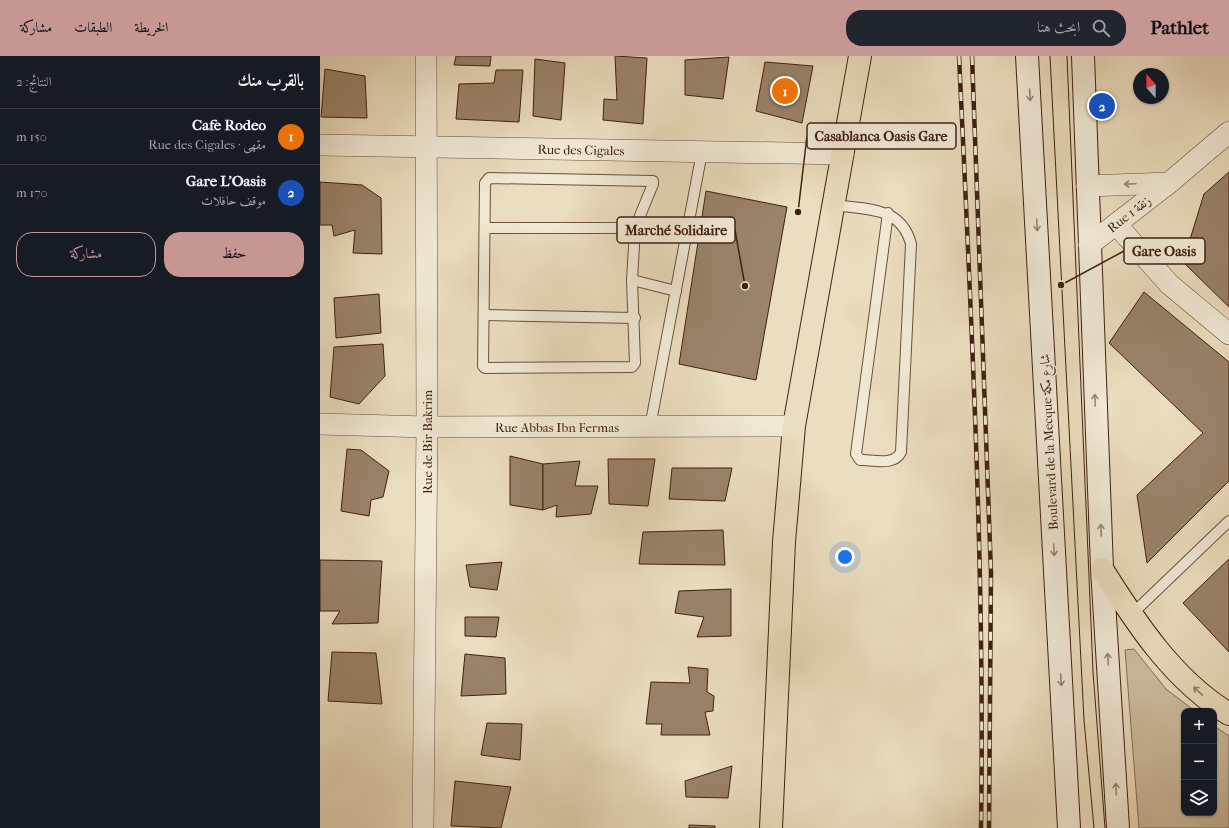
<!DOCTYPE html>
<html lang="ar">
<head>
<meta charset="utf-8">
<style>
	:root { --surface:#171b24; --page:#20242c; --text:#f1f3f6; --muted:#9ea1a6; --line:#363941; --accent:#c59692 }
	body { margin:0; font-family:"IM FELL French Canon",Amiri,serif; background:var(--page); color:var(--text); direction:rtl }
	.controls { position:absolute; right:12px; bottom:12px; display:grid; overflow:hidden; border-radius:8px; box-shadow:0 1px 3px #0004 }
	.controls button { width:36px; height:36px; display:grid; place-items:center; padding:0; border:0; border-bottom:1px solid var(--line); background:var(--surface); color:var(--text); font:20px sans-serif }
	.compass { position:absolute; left:813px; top:12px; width:36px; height:36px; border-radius:50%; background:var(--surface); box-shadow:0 1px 3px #0004; rotate:339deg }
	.you { position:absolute; left:525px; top:501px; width:14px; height:14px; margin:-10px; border:3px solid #fff; border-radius:50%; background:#1a73e8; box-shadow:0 0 0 6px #1a73e833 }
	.badge { display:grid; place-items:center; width:26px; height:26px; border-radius:50%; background:var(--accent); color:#fff; font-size:13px; font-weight:700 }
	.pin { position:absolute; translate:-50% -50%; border:2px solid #fff; box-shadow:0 1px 4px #0006 }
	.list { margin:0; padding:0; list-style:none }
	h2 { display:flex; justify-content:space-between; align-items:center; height:52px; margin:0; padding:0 16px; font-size:17px }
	h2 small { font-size:13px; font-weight:400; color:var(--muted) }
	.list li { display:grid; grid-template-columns:26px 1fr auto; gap:12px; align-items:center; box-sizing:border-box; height:56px; padding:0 16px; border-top:1px solid var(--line) }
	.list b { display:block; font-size:15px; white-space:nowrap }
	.list p { margin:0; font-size:13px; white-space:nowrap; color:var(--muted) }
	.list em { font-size:13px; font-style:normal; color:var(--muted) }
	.actions { display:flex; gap:8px; padding:12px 16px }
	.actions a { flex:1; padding:9px 0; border:1px solid var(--accent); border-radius:16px; text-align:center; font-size:14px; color:var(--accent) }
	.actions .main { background:var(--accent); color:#111 }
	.icon { flex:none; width:22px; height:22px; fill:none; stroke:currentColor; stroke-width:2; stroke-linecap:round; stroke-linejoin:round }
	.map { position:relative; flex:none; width:909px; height:772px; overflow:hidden; direction:ltr }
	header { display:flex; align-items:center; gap:24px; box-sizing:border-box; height:56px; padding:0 20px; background:var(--accent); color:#111 }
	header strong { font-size:19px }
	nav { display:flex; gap:22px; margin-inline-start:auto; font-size:14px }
	.search { width:280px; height:36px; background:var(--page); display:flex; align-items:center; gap:10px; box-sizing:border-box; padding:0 14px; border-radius:16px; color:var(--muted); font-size:15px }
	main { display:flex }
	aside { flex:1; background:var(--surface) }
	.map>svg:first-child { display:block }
	.green { fill:#cebda1; stroke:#876f58 }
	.building { fill:#99836b; stroke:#40210f }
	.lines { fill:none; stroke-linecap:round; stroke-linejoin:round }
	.service-casing { stroke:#6b503b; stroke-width:12 }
	.minor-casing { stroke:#6b503b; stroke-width:22 }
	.secondary-casing { stroke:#40210f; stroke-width:24 }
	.primary-casing { stroke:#40210f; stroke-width:24 }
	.trunk-casing { stroke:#40210f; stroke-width:24 }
	.service { stroke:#f2e9d5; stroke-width:10 }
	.minor { stroke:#f2e9d5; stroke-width:21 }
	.secondary { stroke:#f2e9d5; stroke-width:22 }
	.primary { stroke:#ebddbf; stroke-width:22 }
	.trunk { stroke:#ebddbf; stroke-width:22 }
	.tram { stroke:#40210f; stroke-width:1 }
	.rail-casing { stroke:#40210f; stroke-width:4.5 }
	.rail { stroke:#f2e9d5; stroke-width:3; stroke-dasharray:9; stroke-linecap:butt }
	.oneway { stroke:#998572 }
	.oneway2 { stroke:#967f67 }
	.labels { text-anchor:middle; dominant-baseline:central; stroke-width:3; stroke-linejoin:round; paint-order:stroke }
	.street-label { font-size:13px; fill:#40210f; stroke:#f2e9d5 }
	.leader { fill:none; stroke:#40210f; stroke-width:1.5 }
	.callout-dot { fill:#40210f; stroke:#f2e9d5; stroke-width:1.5 }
	.callout { fill:#f2e9d5; stroke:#40210f; stroke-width:1.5 }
	.callout-label { font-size:14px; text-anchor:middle; font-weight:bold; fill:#40210f }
</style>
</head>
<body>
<header>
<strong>Pathlet</strong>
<div class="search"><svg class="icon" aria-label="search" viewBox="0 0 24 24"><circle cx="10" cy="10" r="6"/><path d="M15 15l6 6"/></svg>ابحث هنا</div>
<nav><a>الخريطة</a><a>الطبقات</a><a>مشاركة</a></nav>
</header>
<main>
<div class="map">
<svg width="909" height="772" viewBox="0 0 909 772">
	<rect width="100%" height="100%" fill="#ebddbf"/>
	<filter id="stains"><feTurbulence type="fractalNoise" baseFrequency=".005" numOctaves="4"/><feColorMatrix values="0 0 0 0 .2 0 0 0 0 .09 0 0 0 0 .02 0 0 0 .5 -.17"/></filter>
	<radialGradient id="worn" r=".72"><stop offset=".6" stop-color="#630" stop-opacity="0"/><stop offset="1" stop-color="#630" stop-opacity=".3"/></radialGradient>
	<path class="green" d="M814,593L846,633L875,655H864V757H894V670L909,680V772H819L805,594Z"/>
	<g class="building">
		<path d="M136,0H171L170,10L134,9Z"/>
		<path d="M295,0L327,2L323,68L283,64L284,43L297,44Z"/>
		<path d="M409,1L403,43L365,39V4Z"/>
		<path d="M215,3L245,7L241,64L213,60Z"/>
		<path d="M445,6L493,10L482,67L436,55Z"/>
		<path d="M5,13L45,20L47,62L1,61Z"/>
		<path d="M176,14H203L199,66L136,63L139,28L174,27Z"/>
		<path d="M909,116V251L863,206L884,138Z"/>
		<path d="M0,126L42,129L61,142L62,198L33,197L35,174L14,180L12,169H0Z"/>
		<path d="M386,135L467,151L436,324L359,308Z"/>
		<path d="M824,236L909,306V425L827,507L817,439L883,377L789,287Z"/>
		<path d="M59,238L61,277L16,282L14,242Z"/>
		<path d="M63,288L65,320L39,348L10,341L14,291Z"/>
		<path d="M27,393L41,394L69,415L63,441L51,444L49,460L21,455Z"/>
		<path d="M190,400L223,408V454L190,449Z"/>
		<path d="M288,403H335L328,450L289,448Z"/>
		<path d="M260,405L255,430H278L271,458L236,461L237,449L223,454V408Z"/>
		<path d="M352,412H412L405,445L349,443Z"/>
		<path d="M403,474L405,509L319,508L323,476Z"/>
		<path d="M909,503V596L863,547Z"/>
		<path d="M0,504L62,505L58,567L12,568L20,555H0Z"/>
		<path d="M182,506L177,534L150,531L146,509Z"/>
		<path d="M411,533V580L377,581L384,561L355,557L359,535Z"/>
		<path d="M145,561H179L176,581L145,580Z"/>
		<path d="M12,596L56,597L62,648L8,645Z"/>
		<path d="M145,598L185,602L186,638L141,640Z"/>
		<path d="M368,611L388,613L387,636L394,640L393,655L385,656L390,679H341L342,668H326L331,626L370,627Z"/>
		<path d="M167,667L202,668L200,704L161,699Z"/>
		<path d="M412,710L408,742L366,741L365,725Z"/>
		<path d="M135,725L191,731L181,772L131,770Z"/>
		<path d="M369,769L395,770V772H369Z"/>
	</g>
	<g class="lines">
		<defs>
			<g id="service">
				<path d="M169,122L333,125V128L315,172L312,224L315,307L312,311L165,312L163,310L165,127Z"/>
				<path d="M515,149C547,154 581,150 591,188L581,396C575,409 557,405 544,404H540L536,398L568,157"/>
				<path d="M165,172H315"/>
				<path d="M312,224L356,235"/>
				<path d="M164,259L315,262"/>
				<path d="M330,371L382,96"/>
				<path d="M811,559L909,465"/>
			</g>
			<g id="minor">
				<path d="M0,89L523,98"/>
				<path d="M767,130L849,127"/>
				<path d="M796,168L849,228L909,278"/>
				<path d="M769,189L849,127L909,76"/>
				<path d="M0,368L107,371L474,370"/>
				<path d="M103,772L107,371L106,0"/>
			</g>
			<g id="secondary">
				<path d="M707,0L749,772"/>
				<path d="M763,0L782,513L798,772"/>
			</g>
			<path id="primary" d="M451,772L464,486L474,370L540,0"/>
			<path id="trunk" d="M782,513C816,567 853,624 909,658"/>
		</defs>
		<use href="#service" class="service-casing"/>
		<use href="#minor" class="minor-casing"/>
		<use href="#secondary" class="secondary-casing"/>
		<use href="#primary" class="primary-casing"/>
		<use href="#trunk" class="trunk-casing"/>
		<use href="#service" class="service"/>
		<use href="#minor" class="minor"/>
		<use href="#secondary" class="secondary"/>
		<use href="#primary" class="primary"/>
		<use href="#trunk" class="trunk"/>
		<g class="tram">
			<path d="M730,0L764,664L774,772"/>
			<path d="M747,0L773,616L785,772"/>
		</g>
		<defs>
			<g id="rail">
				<path d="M639,0C651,257 665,514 661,772"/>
				<path d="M652,0L671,517L669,772"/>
			</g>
		</defs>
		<use href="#rail" class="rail-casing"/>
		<use href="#rail" class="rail"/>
	</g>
	<defs><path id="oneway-shaft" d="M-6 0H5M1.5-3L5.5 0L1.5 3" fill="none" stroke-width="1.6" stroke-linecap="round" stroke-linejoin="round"/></defs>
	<g class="oneway">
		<use href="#oneway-shaft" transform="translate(710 39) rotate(87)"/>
		<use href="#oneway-shaft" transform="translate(810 128) rotate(178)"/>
		<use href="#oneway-shaft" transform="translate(717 169) rotate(87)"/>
		<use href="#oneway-shaft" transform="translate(775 344) rotate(-92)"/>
		<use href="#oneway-shaft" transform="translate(781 474) rotate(-92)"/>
		<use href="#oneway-shaft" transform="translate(734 494) rotate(87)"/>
		<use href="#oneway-shaft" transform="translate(788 603) rotate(-93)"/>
		<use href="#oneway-shaft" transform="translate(741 624) rotate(87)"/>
		<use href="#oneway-shaft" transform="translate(796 733) rotate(-93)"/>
	</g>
	<use class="oneway2" href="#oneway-shaft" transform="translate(878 635) rotate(-137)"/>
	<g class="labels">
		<g class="street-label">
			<text transform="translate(261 94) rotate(1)">Rue des Cigales</text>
			<text transform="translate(809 158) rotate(-38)">Rue 1 زنقة</text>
			<text x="237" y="371">Rue Abbas Ibn Fermas</text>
			<text transform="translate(107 386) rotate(-90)">Rue de Bir Bakrim</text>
			<text transform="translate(729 386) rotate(-93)">Boulevard de la Mecque شارع مكة</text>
		</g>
	</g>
	<path class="leader" d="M478 156L487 80M425 230L415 174M741 229L804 195"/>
	<g class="callout-dot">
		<circle cx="478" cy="156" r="4"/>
		<circle cx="425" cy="230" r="4"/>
		<circle cx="741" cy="229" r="4"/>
	</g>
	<g class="callout">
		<rect x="487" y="67" width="149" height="26" rx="4"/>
		<rect x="297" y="161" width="118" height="26" rx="4"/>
		<rect x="804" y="182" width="81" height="26" rx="4"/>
	</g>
	<g class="callout-label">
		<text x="561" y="85">Casablanca Oasis Gare</text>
		<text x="356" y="179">Marché Solidaire</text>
		<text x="844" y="200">Gare Oasis</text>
	</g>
	<rect width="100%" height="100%" filter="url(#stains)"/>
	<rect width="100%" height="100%" fill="url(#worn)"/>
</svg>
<div class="controls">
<button>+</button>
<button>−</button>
<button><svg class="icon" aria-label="layers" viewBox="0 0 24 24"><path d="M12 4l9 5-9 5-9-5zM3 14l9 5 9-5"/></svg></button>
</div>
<svg class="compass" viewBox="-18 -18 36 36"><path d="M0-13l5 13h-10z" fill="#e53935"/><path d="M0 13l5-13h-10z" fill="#9ea1a6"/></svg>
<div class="you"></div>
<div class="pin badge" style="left:465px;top:35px;background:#e8710a">1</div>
<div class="pin badge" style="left:782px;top:50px;background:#1a4fb4">2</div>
</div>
<aside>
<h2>بالقرب منك<small>النتائج: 2</small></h2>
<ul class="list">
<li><span class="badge" style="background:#e8710a">1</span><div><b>Cafe Rodeo</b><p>مقهى · Rue des Cigales</p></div><em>150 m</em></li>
<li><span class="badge" style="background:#1a4fb4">2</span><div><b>Gare L'Oasis</b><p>موقف حافلات</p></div><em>170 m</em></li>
</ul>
<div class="actions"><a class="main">حفظ</a><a>مشاركة</a></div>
</aside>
</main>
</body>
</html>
